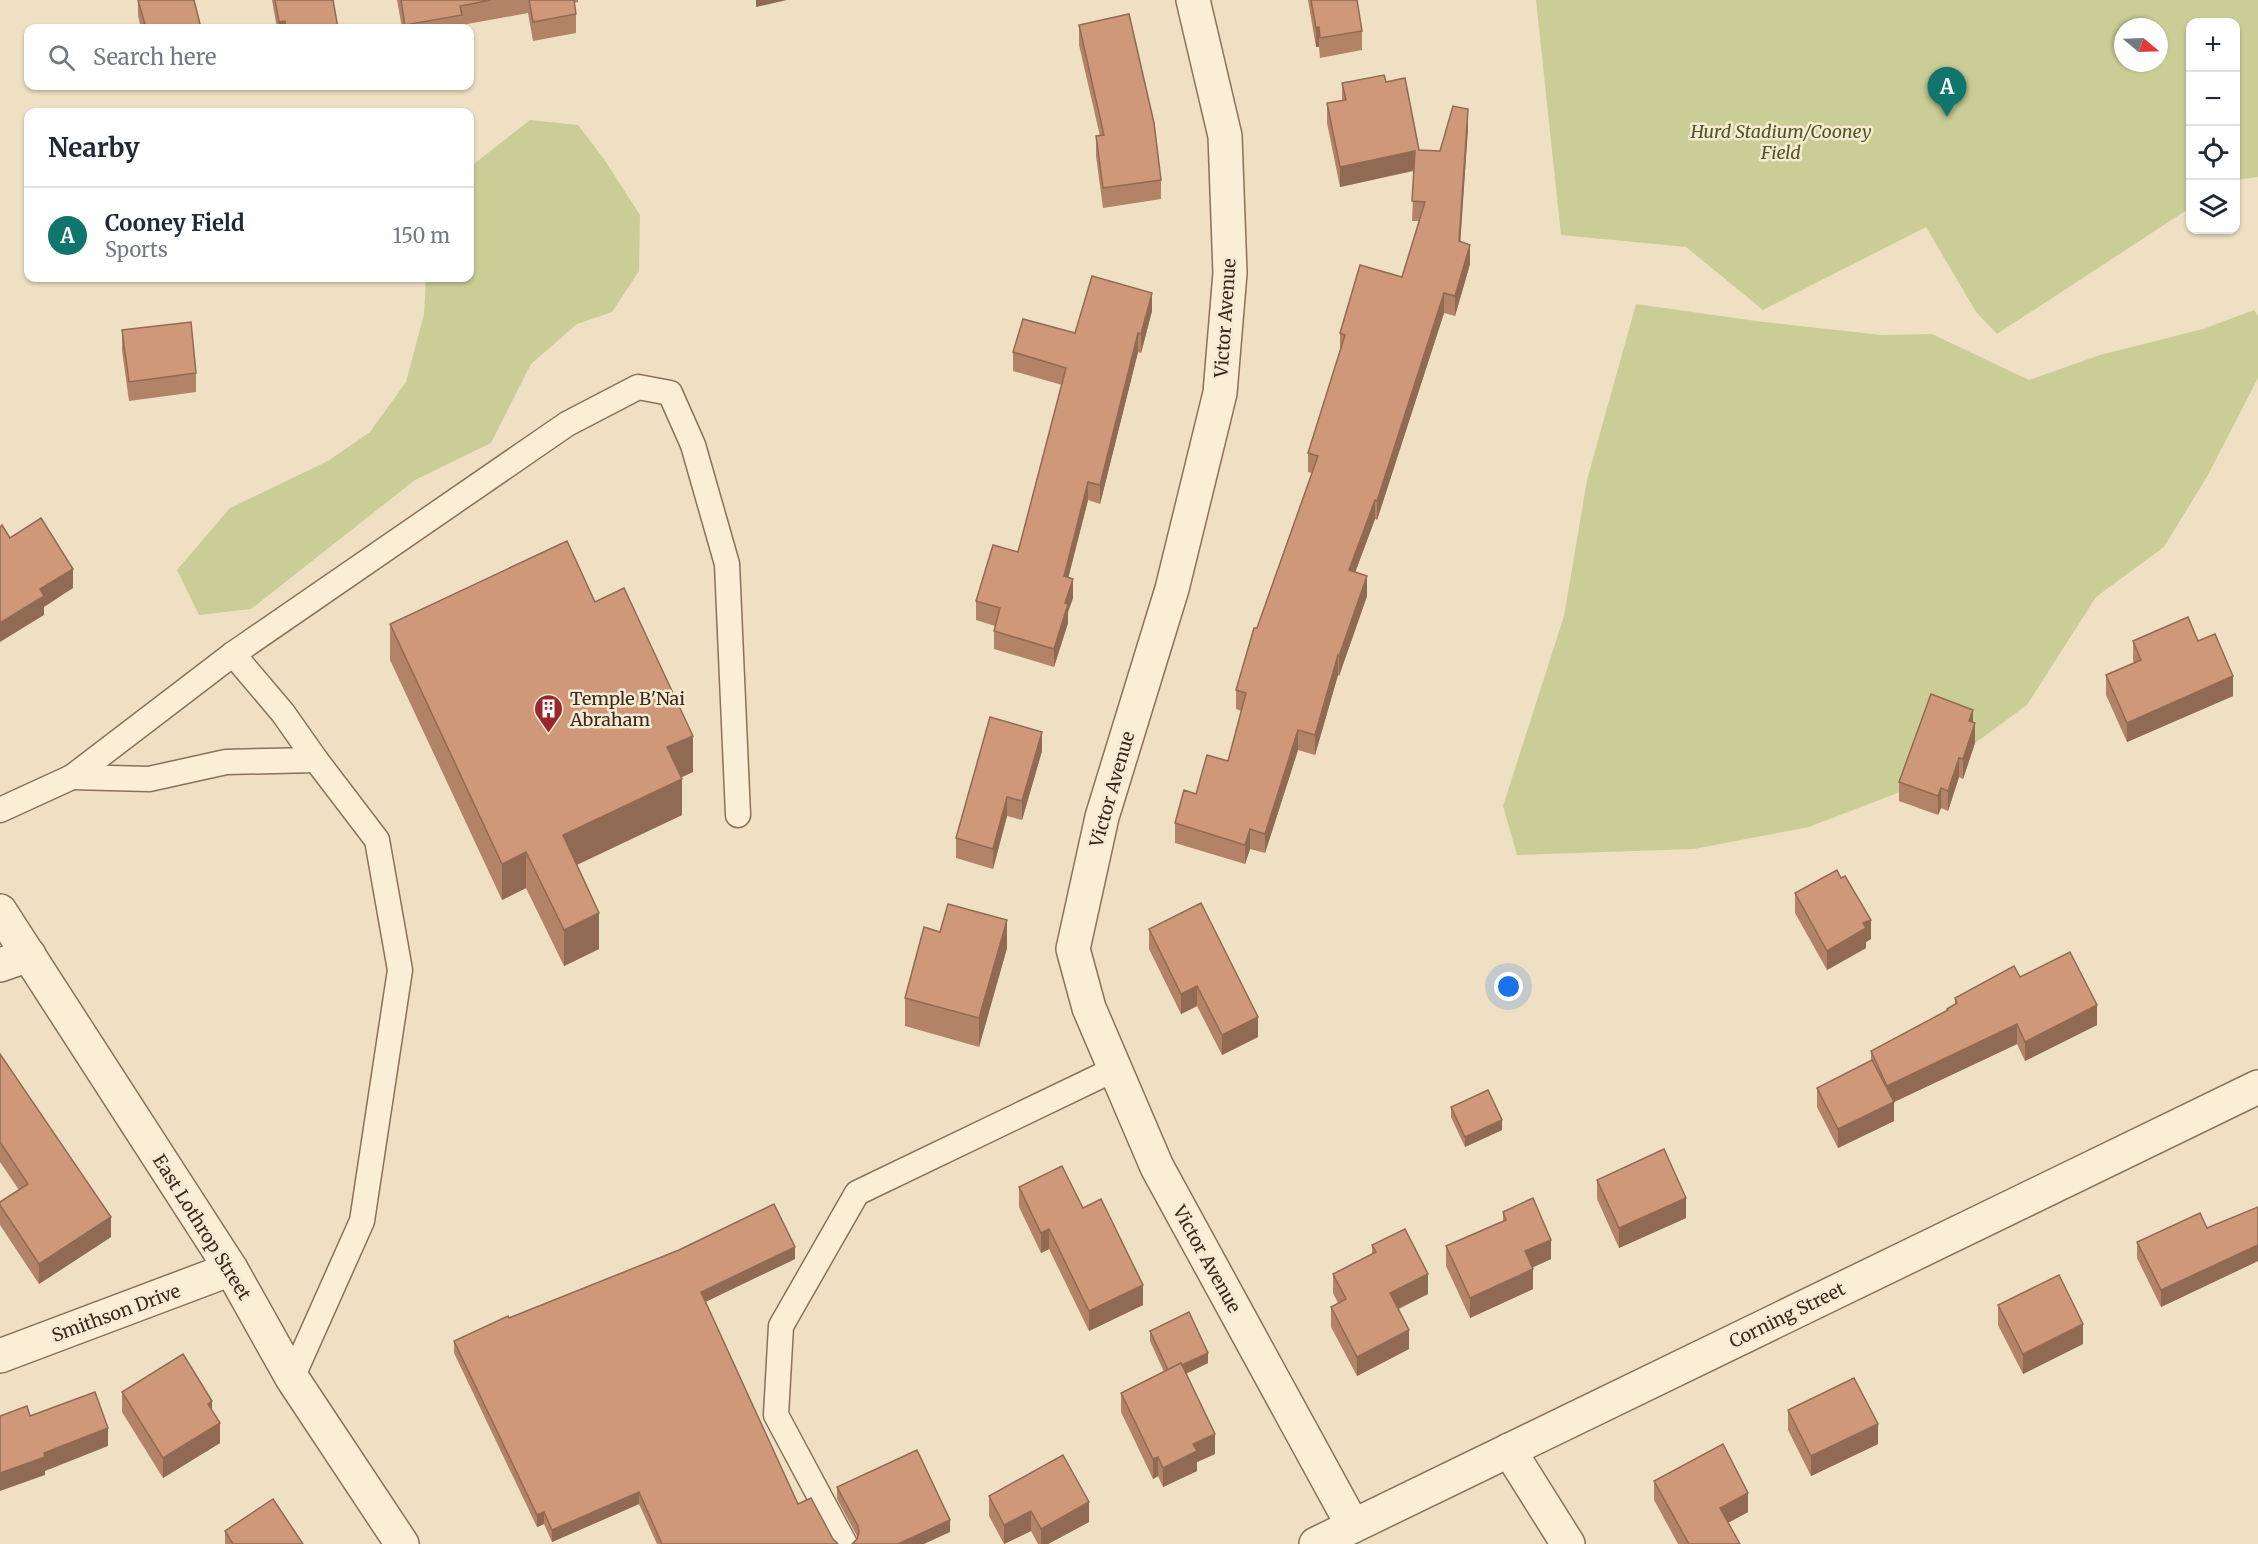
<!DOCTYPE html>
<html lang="en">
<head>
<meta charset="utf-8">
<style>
	:root { --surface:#fff; --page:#f2f2f3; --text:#1f2937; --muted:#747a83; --line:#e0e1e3; --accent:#0f766e }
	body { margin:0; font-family:Merriweather,serif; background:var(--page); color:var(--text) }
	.controls { position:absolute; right:18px; top:18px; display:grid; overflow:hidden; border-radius:12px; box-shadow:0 2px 4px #0004 }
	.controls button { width:54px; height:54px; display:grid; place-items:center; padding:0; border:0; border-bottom:2px solid var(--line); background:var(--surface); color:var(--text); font:30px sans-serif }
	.compass { position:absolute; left:2114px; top:18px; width:54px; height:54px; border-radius:50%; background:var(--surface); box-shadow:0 2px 4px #0004; rotate:109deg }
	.you { position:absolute; left:1509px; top:987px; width:21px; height:21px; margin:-15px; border:4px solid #fff; border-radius:50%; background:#1a73e8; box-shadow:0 0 0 9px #1a73e833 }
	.badge { display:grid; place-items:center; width:39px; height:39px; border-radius:50%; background:var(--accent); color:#fff; font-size:20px; font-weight:700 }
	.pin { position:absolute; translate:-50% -50px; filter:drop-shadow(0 2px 3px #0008) }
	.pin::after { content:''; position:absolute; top:32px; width:21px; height:18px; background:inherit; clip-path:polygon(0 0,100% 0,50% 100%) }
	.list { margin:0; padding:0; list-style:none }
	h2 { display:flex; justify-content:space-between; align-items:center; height:78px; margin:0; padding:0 24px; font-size:26px }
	h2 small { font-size:20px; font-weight:400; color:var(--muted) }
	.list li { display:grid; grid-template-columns:39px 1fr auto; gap:18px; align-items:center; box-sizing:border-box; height:96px; padding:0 24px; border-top:2px solid var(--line) }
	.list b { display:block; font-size:22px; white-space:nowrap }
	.list p { margin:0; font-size:20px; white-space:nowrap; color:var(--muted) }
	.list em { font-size:20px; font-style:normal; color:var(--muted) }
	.icon { flex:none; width:33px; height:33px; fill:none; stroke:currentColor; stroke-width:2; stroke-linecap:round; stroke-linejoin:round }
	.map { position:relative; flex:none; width:2258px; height:1544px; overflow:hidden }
	.search { position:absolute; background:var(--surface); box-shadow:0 2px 4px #0004; left:24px; top:24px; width:450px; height:66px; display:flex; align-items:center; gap:15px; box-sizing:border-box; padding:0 21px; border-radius:12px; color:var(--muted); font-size:22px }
	.panel { position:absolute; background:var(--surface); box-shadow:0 2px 4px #0004; left:24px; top:108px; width:450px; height:174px; border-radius:12px }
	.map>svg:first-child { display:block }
	.green { fill:#cace96; fill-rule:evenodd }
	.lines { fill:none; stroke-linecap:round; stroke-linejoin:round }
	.service-casing { stroke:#8a7159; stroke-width:27 }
	.minor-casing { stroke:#8a7159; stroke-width:36 }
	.tertiary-casing { stroke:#8a7159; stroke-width:36 }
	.service { stroke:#faeed7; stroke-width:24 }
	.minor { stroke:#faeed7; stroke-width:33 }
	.tertiary { stroke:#faeed7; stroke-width:33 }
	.wall { fill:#b28367 }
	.shaded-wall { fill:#916a54 }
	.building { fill:#cf9878; stroke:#916a54; stroke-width:1.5 }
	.labels { text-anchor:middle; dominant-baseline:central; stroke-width:5; stroke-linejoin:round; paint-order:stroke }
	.park-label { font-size:18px; font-style:italic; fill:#4d5724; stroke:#f7ead3 }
	.street-label { font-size:18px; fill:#3a2a1e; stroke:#f7ead3 }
	.poi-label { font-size:18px; fill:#3a2a1e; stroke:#f7ead3; text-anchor:start }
</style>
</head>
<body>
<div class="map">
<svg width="2258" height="1544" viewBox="0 0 2258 1544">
	<rect width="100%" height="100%" fill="#efe0c3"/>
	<g class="green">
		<path d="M1536,0H2258V177L2236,180V22H2190V208L1997,334L1976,312L1926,227L1763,310L1686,247L1561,235ZM2123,27H2159V63H2123Z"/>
		<path d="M530,120L578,125L604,159L640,215L639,271L612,312L577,324L531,364L491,443L415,480L251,609L199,615L177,570L230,508L328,461L370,432L406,382L424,314L426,278H470V167Z"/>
		<path d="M1636,304L1756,321L1882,335L1932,334L2029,380L2100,355L2203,329L2254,310L2258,316V378L2208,475L2164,547L2096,597L2027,705L1918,785L1809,827L1694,849L1517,855L1503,806L1564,616L1587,480Z"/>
	</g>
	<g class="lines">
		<defs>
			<g id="service">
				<path d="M72,777L149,779L226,762L316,760"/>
				<path d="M0,810L72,777L233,654"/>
				<path d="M292,1378L362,1221L400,970L377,840L316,760L283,713L233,654L567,424L638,387L670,393L693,445L727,564L738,815"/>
				<path d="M845,1544L776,1415L781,1326L857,1193L1115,1069"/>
			</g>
			<g id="minor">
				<path d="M1193,0L1225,136L1230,273L1220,393L1172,589L1102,817L1073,949L1089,1008L1157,1167L1353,1526"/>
				<path d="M0,911L231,1269L292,1378L402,1544"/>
				<path d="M0,965L29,955"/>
				<path d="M0,1356L231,1269"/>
				<path d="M1509,1450L1568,1544"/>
			</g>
			<path id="tertiary" d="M1316,1544L2258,1087"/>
		</defs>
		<use href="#service" class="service-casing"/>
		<use href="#minor" class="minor-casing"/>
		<use href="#tertiary" class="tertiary-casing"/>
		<use href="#service" class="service"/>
		<use href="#minor" class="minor"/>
		<use href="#tertiary" class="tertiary"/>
	</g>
	<g class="wall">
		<path d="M138,0H194L201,28H141L138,16Z"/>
		<path d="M272,0H333L338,28H277Z"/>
		<path d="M397,0H578V2L574,3L576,14V33L533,41L528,13L462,25V28H402Z"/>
		<path d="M1308,0H1357L1362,31V50L1320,58L1319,47H1316Z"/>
		<path d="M1079,25L1161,180V199L1103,208L1096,156V136H1100L1079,45Z"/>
		<path d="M1386,82L1419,150L1440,151L1468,128L1460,242L1470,264L1455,316L1444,313L1377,520L1375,519L1355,572L1367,596L1339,676L1338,675L1315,755L1298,750L1265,853L1250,849L1245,864L1175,843V823L1196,794L1228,761L1241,711L1236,709V690L1312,473L1308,472V453L1340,352V333L1402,277L1419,221H1412L1414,171L1340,187L1327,123V103L1342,100V83Z"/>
		<path d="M1152,311L1141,353L1138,352L1100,504L1088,500L1068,578L1073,598L1068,612V623L1054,667L994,649V631L995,626L976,620V601L1018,552L1062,385L1013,371V352Z"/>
		<path d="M122,330L196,373V392L129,401L122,350Z"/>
		<path d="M595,602L693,772L681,777L682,815L577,865L599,949L564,966L526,888L502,900L390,660V624Z"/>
		<path d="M2133,641H2198L2233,696L2127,742L2106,695V675L2134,663L2133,661Z"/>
		<path d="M1975,743L1963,779L1959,777L1948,811L1941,808L1938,815L1899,801V782Z"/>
		<path d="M1042,751L1022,820L1007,816L993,869L956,858V838Z"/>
		<path d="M1841,878L1871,939L1866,942V948L1827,970L1795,913V893Z"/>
		<path d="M1149,929L1258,1037L1222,1055L1197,1006L1181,1014L1149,949Z"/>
		<path d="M940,932L1007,948L979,1047L905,1026V998Z"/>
		<path d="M2020,977L2097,1025L2025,1061L2017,1044L1894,1102V1121L1838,1148L1817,1107V1088L1871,1061V1051L1947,1011V1009L1955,1005V998Z"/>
		<path d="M0,1054L111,1237L39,1284L0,1225V1202L19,1190L0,1162Z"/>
		<path d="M1451,1107L1502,1130L1465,1147L1451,1117Z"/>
		<path d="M1597,1180L1686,1218L1619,1248L1597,1199Z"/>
		<path d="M1019,1187L1083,1208L1143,1305L1089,1331L1049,1249L1041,1253L1019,1207Z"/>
		<path d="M2258,1207V1261L2161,1307L2137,1258V1242L2207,1228Z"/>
		<path d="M1503,1212L1551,1259L1533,1267V1289L1470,1318L1446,1266V1246L1503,1221Z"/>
		<path d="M1372,1245L1428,1294L1399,1309L1409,1349L1357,1376L1331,1327V1307L1338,1303L1333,1293V1274L1372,1254Z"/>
		<path d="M795,1259L705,1302L798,1504L838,1544H657L639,1504L552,1542L544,1524L537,1527L454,1353V1341L509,1318Z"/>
		<path d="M1998,1305L2083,1344L2023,1374L1998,1325Z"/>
		<path d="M1150,1331L1208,1363L1186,1374L1215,1454L1197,1462V1471L1163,1487L1158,1476L1153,1479L1121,1412V1393L1164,1372L1150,1341Z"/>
		<path d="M122,1392L212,1410L220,1443L163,1478L122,1412Z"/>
		<path d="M1788,1410L1878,1444L1811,1476L1788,1430Z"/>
		<path d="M1654,1481L1748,1512L1728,1523L1740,1544H1678L1654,1500Z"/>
		<path d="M837,1487L950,1532L857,1539L858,1538L837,1499Z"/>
		<path d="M989,1496L1089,1522L1048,1544H1038L1031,1531L1004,1544L989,1516Z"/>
		<path d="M225,1531L303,1544H225Z"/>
	</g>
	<g class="shaded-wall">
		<path d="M756,0H787L756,7Z"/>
		<path d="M285,21V28H279V22Z"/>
		<path d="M1319,27V47H1316V28Z"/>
		<path d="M1468,109V128L1459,261V241Z"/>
		<path d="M1415,151V170L1340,187V167Z"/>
		<path d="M1470,245V264L1455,316V296Z"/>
		<path d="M1152,293V311L1141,353V334Z"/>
		<path d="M1444,293V313L1377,520V501Z"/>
		<path d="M1138,333V352L1100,504V485Z"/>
		<path d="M1088,482V500L1064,595V576Z"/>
		<path d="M1375,500V519L1349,589V570Z"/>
		<path d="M73,569V588L44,607V615L0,642V623L40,589Z"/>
		<path d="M1367,576V596L1339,676V656Z"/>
		<path d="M1073,579V598L1068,612V623L1054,667V649L1065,603Z"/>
		<path d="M1338,655V675L1315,755V735Z"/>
		<path d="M2233,676V696L2127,742V723Z"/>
		<path d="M1973,710V729L1969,721Z"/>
		<path d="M1975,723V743L1963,779V759Z"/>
		<path d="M1298,730V750L1265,853V834Z"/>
		<path d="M1042,732V751L1022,820V801Z"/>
		<path d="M693,736V772L667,784V747Z"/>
		<path d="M1959,758V777L1948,811V791Z"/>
		<path d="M682,779V815L563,871V835Z"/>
		<path d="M1941,788V808L1938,815V796Z"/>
		<path d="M1007,797V816L993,869V849Z"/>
		<path d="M1250,829V849L1245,864V845Z"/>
		<path d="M526,852V888L502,900V864Z"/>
		<path d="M599,913V949L564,966V930Z"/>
		<path d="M1007,920V948L979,1047V1018Z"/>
		<path d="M1871,920V939L1866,942V948L1827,970V951L1863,923Z"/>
		<path d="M1197,986V1006L1181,1014V994Z"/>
		<path d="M2097,1005V1025L2025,1061V1042Z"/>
		<path d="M1258,1017V1037L1222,1055V1035Z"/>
		<path d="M2017,1024V1044L1894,1102V1121L1838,1148V1129L1887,1105V1086Z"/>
		<path d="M1502,1120V1130L1465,1147V1137Z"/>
		<path d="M1686,1198V1218L1619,1248V1228Z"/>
		<path d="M111,1217V1237L39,1284V1264Z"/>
		<path d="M1049,1229V1249L1041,1253V1233Z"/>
		<path d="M1551,1240V1259L1525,1271V1251Z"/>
		<path d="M2258,1245V1261L2161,1307V1290Z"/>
		<path d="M795,1247V1259L701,1304V1292Z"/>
		<path d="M1533,1269V1289L1470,1318V1298Z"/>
		<path d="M1428,1274V1294L1390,1312V1293Z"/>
		<path d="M1143,1285V1305L1089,1331V1311Z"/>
		<path d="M2083,1324V1344L2023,1374V1354Z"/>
		<path d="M1409,1330V1349L1357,1376V1357Z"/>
		<path d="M1208,1353V1363L1168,1382V1372Z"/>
		<path d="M212,1401V1421L208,1404Z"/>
		<path d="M220,1423V1443L163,1478V1458Z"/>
		<path d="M1878,1424V1444L1811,1476V1456Z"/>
		<path d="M108,1428V1446L45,1471V1475L0,1491V1473L44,1453Z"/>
		<path d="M1215,1434V1454L1197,1462V1471L1163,1487V1468L1193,1444Z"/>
		<path d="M1158,1457V1476L1153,1479V1459Z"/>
		<path d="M639,1492V1504L552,1542V1530Z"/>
		<path d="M1748,1493V1512L1720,1527V1508Z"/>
		<path d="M1089,1502V1522L1048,1544H1041V1529Z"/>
		<path d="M1031,1511V1531L1004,1544V1525Z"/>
		<path d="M544,1512V1524L537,1527V1515Z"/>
		<path d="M950,1520V1532L924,1544H898Z"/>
	</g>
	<g class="building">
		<path d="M138,0H194L201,28H146Z"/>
		<path d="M275,0H333L338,28H286L285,21L279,22Z"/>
		<path d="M401,0H491L460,6L462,15L405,25Z"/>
		<path d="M529,0H574L576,14L533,22Z"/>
		<path d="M1311,0H1357L1362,31L1320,38L1319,27L1316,28Z"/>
		<path d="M1129,14L1154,123L1161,180L1103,188L1096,136L1104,135L1079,25Z"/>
		<path d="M1384,75L1386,82L1405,78L1419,150L1440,151L1453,106L1468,109L1459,241L1470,245L1455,296L1444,293L1377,501L1375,500L1349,570L1367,576L1339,656L1338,655L1315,735L1298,730L1265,834L1250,829L1245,845L1175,823L1184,790L1196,794L1207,755L1228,761L1246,693L1236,690L1254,628H1257L1318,456L1308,453L1345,335L1340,333L1360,265L1402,277L1425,202L1412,201L1415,151L1340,167L1327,103L1346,100L1342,83Z"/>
		<path d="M1092,276L1152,293L1141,334L1138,333L1100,485L1088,482L1064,576L1073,579L1065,603L1068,604L1054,649L994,631L1000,608L976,601L993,545L1018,552L1066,368L1013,352L1023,319L1075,333Z"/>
		<path d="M191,322L196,373L129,382L122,330Z"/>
		<path d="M41,518L73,569L40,589L44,596L0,623V527L2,525L10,538Z"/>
		<path d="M567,541L595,602L624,588L693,736L667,747L682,779L563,835L599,913L564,930L526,852L502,864L390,624Z"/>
		<path d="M2188,617L2198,641L2215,634L2233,676L2127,723L2106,675L2141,660L2133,641Z"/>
		<path d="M1931,694L1973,710L1969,721L1975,723L1963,759L1959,758L1948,791L1941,788L1938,796L1899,782Z"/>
		<path d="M990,717L1042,732L1022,801L1007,797L993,849L956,838Z"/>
		<path d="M1837,870L1841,878L1845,876L1871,920L1863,923L1866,928L1827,951L1795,893Z"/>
		<path d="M1201,903L1258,1017L1222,1035L1197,986L1181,994L1149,929Z"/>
		<path d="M948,904L1007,920L979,1018L905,998L924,927L940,932Z"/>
		<path d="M2070,952L2097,1005L2025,1042L2017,1024L1887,1086L1871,1051L1948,1010L1947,1009L1957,1003L1955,998L2014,966L2020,977Z"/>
		<path d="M0,1054L111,1217L39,1264L0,1205V1202L28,1184L0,1142Z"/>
		<path d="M1872,1060L1894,1102L1838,1129L1817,1088Z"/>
		<path d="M1488,1090L1502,1120L1465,1137L1451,1107Z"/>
		<path d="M1664,1149L1686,1198L1619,1228L1597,1180Z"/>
		<path d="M1062,1166L1083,1208L1101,1199L1143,1285L1089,1311L1049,1229L1041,1233L1019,1187Z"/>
		<path d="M1533,1198L1551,1240L1525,1251L1533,1269L1470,1298L1446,1246L1506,1220L1503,1212Z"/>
		<path d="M774,1204L795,1247L701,1292L798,1504L811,1498L833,1539L838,1544H662L639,1492L552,1530L544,1512L537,1515L454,1341L508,1316L509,1318L679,1250Z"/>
		<path d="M2258,1207V1245L2161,1290L2137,1242L2200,1213L2207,1228Z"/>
		<path d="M1405,1229L1428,1274L1390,1293L1409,1330L1357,1357L1331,1307L1346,1299L1333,1274L1376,1252L1372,1245Z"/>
		<path d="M2059,1275L2083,1324L2023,1354L1998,1305Z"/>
		<path d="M1189,1312L1208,1353L1182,1365L1181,1363L1168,1370L1150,1331Z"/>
		<path d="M183,1354L212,1401L208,1404L220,1423L163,1458L122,1392Z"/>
		<path d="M1181,1363L1215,1434L1193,1444L1197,1451L1163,1468L1158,1457L1153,1459L1121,1393Z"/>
		<path d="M1854,1378L1878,1424L1811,1456L1788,1410Z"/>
		<path d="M95,1392L108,1428L44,1453L45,1457L0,1473V1416L27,1406L30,1416Z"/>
		<path d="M1723,1444L1748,1493L1720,1508L1740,1544H1689L1654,1481Z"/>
		<path d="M917,1450L950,1520L898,1544H852L857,1539L859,1532L858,1526L837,1487Z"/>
		<path d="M1063,1455L1089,1502L1041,1529L1031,1511L1004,1525L989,1496Z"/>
		<path d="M273,1499L303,1544H233L225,1531Z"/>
	</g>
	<defs>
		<symbol id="building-pin" viewBox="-11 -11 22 30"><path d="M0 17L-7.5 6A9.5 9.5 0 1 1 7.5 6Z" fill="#9b272e" stroke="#f7ead3"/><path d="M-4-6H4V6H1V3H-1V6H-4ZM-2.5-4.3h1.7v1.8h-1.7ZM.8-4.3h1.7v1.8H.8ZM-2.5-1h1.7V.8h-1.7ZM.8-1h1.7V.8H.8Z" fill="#fff"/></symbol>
	</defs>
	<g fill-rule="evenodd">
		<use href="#building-pin" x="532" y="692" width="33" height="45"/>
	</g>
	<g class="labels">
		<g class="park-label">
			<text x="1781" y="131">Hurd Stadium/Cooney<tspan x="1781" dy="21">Field</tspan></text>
		</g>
		<g class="street-label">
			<text transform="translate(1225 318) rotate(-86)">Victor Avenue</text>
			<text transform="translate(1112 789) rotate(-74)">Victor Avenue</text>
			<text transform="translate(202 1227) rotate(58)">East Lothrop Street</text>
			<text transform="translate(1207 1259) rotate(61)">Victor Avenue</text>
			<text transform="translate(116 1313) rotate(-20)">Smithson Drive</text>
			<text transform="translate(1787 1315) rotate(-26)">Corning Street</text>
		</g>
		<g class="poi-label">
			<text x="570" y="698">Temple B'Nai<tspan x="570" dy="21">Abraham</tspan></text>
		</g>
	</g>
</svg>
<div class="controls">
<button>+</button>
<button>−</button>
<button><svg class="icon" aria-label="locate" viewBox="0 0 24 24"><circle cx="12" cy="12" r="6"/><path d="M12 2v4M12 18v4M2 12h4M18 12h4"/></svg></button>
<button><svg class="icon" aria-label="layers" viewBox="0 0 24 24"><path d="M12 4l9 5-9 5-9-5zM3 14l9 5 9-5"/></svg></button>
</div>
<svg class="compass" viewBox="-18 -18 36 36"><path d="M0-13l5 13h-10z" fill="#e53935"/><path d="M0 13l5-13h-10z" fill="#747a83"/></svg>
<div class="you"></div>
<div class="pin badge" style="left:1947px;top:117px">A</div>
<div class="search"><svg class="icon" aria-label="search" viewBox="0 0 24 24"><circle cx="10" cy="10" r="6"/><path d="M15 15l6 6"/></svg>Search here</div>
<section class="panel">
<h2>Nearby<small></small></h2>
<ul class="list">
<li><span class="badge">A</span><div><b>Cooney Field</b><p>Sports</p></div><em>150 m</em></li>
</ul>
</section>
</div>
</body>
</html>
